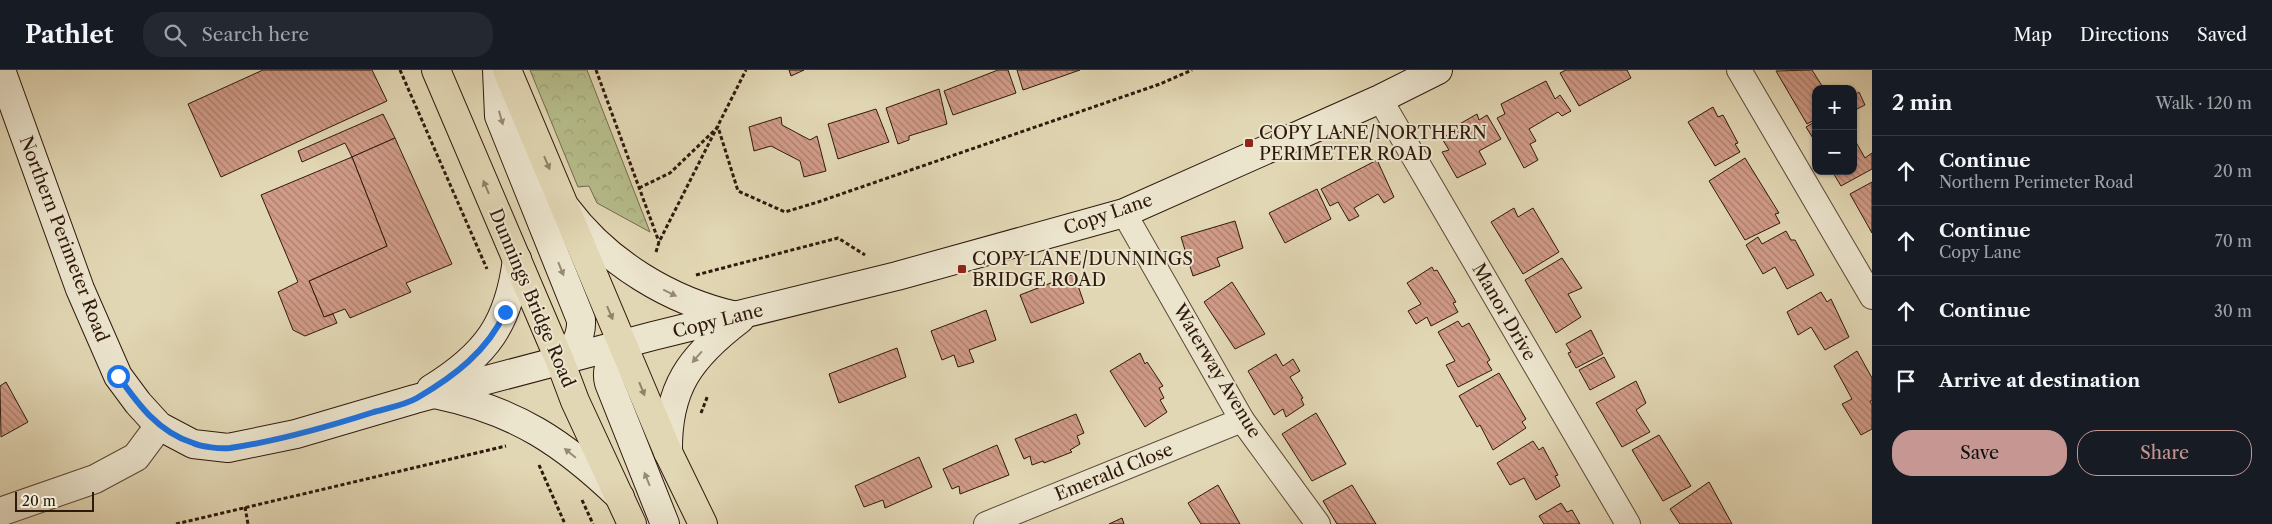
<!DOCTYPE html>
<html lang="en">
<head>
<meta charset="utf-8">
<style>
	:root { --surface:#171b24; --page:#242831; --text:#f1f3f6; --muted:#9ea1a6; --line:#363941; --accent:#c59692 }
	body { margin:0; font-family:"Libre Caslon Text",serif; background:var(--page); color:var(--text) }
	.controls { position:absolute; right:15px; top:15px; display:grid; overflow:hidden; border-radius:10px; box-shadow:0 1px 4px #0004 }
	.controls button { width:45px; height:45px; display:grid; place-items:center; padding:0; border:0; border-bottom:1px solid var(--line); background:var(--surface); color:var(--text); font:25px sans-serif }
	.scale { position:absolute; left:15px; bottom:12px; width:79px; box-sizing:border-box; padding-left:5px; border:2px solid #2f190d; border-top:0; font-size:14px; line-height:18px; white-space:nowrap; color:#2f190d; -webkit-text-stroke:4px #ece5ce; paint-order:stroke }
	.stop { position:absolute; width:15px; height:15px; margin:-11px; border:4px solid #1a73e8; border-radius:50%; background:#fff }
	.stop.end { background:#1a73e8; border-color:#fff; box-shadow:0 1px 5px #0008 }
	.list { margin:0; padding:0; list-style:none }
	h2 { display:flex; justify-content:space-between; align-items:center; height:65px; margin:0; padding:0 20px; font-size:21px }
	h2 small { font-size:16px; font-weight:400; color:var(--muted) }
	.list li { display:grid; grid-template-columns:32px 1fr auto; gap:15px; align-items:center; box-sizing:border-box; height:70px; padding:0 20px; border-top:1px solid var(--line) }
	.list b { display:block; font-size:19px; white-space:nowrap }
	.list p { margin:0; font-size:16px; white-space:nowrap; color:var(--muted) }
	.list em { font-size:16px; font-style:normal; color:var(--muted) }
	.actions { display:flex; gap:10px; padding:15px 20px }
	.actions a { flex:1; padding:11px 0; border:1px solid var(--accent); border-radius:20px; text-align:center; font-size:18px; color:var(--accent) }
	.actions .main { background:var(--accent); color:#111 }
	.icon { flex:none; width:28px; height:28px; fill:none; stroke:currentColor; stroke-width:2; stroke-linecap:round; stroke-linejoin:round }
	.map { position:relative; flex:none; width:1872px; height:454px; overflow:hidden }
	header { display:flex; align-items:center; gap:30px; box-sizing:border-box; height:70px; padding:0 25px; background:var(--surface); border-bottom:1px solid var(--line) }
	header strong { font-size:24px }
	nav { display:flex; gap:28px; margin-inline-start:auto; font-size:18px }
	.search { width:350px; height:45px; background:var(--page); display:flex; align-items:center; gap:12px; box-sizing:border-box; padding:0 18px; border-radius:20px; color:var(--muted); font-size:19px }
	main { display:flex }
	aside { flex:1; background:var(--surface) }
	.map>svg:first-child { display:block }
	.forest { fill:url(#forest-crowns); stroke:#726b4c }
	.building { fill:url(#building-back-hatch); stroke:#2f190d }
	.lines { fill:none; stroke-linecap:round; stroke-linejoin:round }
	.minor-casing { stroke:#5c4837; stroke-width:26 }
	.tertiary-casing { stroke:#5c4837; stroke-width:30 }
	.secondary-casing { stroke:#2f190d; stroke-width:30 }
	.trunk-casing { stroke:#2f190d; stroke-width:30 }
	.path { stroke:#2f190d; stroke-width:3; stroke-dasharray:4 2.5; stroke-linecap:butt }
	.minor { stroke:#ece5ce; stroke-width:24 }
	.tertiary { stroke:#ece5ce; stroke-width:28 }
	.secondary { stroke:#ece5ce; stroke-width:28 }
	.trunk { stroke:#e2d7b4; stroke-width:28 }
	.oneway { fill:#978977 }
	.oneway2 { fill:#918269 }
	.route { stroke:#1a73e8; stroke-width:6 }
	.poi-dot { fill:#8f2418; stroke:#ece5ce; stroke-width:2 }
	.labels { text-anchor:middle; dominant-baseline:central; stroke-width:4; stroke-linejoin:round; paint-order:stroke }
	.poi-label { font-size:18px; fill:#2f190d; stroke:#ece5ce; text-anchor:start }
	.street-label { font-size:18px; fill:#2f190d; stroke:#ece5ce }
</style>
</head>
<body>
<header>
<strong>Pathlet</strong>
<div class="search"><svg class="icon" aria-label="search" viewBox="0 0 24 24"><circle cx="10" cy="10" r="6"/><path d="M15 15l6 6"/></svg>Search here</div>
<nav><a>Map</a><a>Directions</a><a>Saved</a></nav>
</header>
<main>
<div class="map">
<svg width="1872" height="454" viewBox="0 0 1872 454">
	<defs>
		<pattern id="forest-crowns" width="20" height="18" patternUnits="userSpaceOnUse" patternTransform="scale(1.25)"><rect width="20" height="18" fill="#b6bd8b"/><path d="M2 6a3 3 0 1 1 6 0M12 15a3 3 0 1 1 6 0" fill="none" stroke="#9da277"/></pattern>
		<pattern id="building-back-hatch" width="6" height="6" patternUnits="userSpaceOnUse" patternTransform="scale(1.25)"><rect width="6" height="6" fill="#d19b88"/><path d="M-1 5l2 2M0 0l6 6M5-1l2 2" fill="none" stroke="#aa7e6e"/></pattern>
	</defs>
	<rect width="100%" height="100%" fill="#e2d7b4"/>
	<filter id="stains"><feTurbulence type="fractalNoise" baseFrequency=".004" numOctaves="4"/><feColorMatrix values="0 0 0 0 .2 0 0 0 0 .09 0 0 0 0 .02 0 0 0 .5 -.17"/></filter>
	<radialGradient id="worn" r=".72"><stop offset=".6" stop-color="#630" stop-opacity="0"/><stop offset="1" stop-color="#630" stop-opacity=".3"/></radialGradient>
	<path class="forest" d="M530,0H587L650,162L597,133L589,116L578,117Z"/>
	<g class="building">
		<path d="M263,0H372L387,31L221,107L188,34Z"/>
		<path d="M789,0H804L791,6Z"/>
		<path d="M998,0H1008L1016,23L953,45L944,21Z"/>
		<path d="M1017,0H1080L1023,20Z"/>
		<path d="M1566,0H1627L1631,8L1579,36L1560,3Z"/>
		<path d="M1812,0L1824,19H1816V49L1807,54L1776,1Z"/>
		<path d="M1546,11L1555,29L1560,25L1571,41L1562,46L1558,42L1529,59L1536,71L1530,74L1538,90L1524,98L1497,48L1505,44L1501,34Z"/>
		<path d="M939,19L947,54L909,66V70L898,74L886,38Z"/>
		<path d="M1859,22L1865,35L1853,41V26Z"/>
		<path d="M1713,37L1718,47L1723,45L1738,73L1735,74L1740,82L1715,96L1688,52Z"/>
		<path d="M876,39L889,72L838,89L828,54Z"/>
		<path d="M383,44L395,68L352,87L345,73L302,92L298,81Z"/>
		<path d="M1477,44L1479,50L1487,45L1501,69L1479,81L1486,94L1457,108L1442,82L1449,80L1441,67L1453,64L1449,60Z"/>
		<path d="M781,47L782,55L810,70L817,66L826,101L804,107L800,91L771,76L754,81L749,57Z"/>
		<path d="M1816,51V73L1806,57Z"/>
		<path d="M1853,67L1865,88L1872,83V99L1841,116L1832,101H1853Z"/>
		<path d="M395,68L452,194L406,213L411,222L350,248L345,239L324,247L309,211L387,176L352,87Z"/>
		<path d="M352,87L387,176L309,211L324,247L333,244L337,253L305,266L293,260L278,222L298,212L261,125Z"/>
		<path d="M1745,88L1779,143L1775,144L1780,153L1745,170L1709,111Z"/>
		<path d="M1377,90L1394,127L1384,133L1378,124L1354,138L1359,146L1349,151L1338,132L1330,136L1321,119Z"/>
		<path d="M1872,112V163L1850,124Z"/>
		<path d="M1317,119L1331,149L1285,173L1269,143Z"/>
		<path d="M1514,138L1518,147L1533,138L1559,182L1523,204L1491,152Z"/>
		<path d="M1235,151L1243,178L1217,188L1220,196L1193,206L1181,167Z"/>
		<path d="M1786,161L1791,170H1795L1814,205L1787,219L1775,197L1763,204L1746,175L1758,167L1762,174Z"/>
		<path d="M1562,188L1582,218L1568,224L1581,247L1556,263L1525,210Z"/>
		<path d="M1432,197L1434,201L1437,200L1456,232L1453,233L1458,242L1431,256L1427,247L1416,254L1408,241L1421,234L1407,213Z"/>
		<path d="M1074,204L1084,233L1031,253L1020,225Z"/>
		<path d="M1232,212L1265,264L1235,279L1204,232Z"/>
		<path d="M1821,222L1827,232L1831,229L1849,267L1825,280L1811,257L1798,265L1787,242Z"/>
		<path d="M986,240L996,270L969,280L974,292L958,297L954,285L942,290L931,261Z"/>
		<path d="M1458,251L1462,257L1469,253L1490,290L1487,292L1492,300L1458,317L1446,295L1455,291L1438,262Z"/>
		<path d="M1591,260L1603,284L1576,298L1568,283L1571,282L1566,274Z"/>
		<path d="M897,278L906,307L839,333L829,304Z"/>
		<path d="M1857,281L1872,308V331H1870L1872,335V359L1861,365L1842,334L1852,329L1834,296Z"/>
		<path d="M1140,283L1145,294L1147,292L1163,316L1159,318L1164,328L1160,330L1167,342L1145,357L1110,301Z"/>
		<path d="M1276,284L1283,296L1293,289L1300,301L1290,307L1303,328L1301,329L1304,335L1286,347L1283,339L1274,345L1248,301Z"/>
		<path d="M1604,287L1615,307L1590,320L1579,300Z"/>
		<path d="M1499,303L1526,349L1522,352L1526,358L1493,380L1480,355L1477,357L1459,326Z"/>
		<path d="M1636,311L1646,333L1636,340L1650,362L1622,377L1596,333Z"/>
		<path d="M6,312L28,352L1,367L0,316Z"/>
		<path d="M1316,343L1346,394L1312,411L1282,364Z"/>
		<path d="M1076,344L1084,363L1077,366L1080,374L1070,380L1072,382L1044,393L1043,391L1032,395L1030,386L1024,389L1015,369Z"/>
		<path d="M1659,365L1691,416L1663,431L1632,380Z"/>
		<path d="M1533,371L1539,380L1543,377L1558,405L1555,406L1560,416L1536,430L1524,408L1510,415L1497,393Z"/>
		<path d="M997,375L1009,405L960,424L959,416L952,419L943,399Z"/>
		<path d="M919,387L932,417L885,438L883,430L864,437L855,416Z"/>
		<path d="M1709,412L1732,454H1680L1670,439Z"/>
		<path d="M1218,415L1240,454H1201L1188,433Z"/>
		<path d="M1352,415L1376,454H1337L1323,431Z"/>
		<path d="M1561,433L1567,442L1572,440L1580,454H1544L1539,446Z"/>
		<path d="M1122,448L1124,454H1109Z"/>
	</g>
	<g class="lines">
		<defs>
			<g id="minor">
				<path d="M1739,0L1872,227"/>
				<path d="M1380,29L1628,454"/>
				<path d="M1124,143L1242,350L1318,454"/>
				<path d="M986,454L1242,350"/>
			</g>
			<path id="tertiary" d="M0,442L95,409L136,387L159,356"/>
			<g id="secondary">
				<path d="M1,0L80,219L118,306L138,333L159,356L193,374L228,378L296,364L415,329L653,266L897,206L1124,143L1380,29L1438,0"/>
				<path d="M497,0L499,46L581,250C582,267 573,281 560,291"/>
				<path d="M566,138C607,193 670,231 736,246"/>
				<path d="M624,274C613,284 605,298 609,313L665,454"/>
				<path d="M431,319C486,285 509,254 517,189"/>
				<path d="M439,325C516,341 564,373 620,427"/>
				<path d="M668,382C667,318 690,287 740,249"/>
			</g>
			<g id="trunk">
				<path d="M436,0L560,291L575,331L632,454"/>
				<path d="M507,0L668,382L703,454"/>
			</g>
		</defs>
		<use href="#minor" class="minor-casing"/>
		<use href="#tertiary" class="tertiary-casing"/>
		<use href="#secondary" class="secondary-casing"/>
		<use href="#trunk" class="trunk-casing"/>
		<g class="path">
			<path d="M400,0L487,199"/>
			<path d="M596,0L659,172"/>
			<path d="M639,118L670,103L718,57L738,121L785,142L818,132L1160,14L1192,0"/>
			<path d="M656,182L659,172L746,0"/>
			<path d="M696,205L838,168L865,185"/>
			<path d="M701,343L708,325"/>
			<path d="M539,395L565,454"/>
			<path d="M582,430L593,454"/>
			<path d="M245,437L248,454"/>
			<path d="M176,454L506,376"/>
		</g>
		<use href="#minor" class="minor"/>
		<use href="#tertiary" class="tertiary"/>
		<use href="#secondary" class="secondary"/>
		<use href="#trunk" class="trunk"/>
	</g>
	<defs><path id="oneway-solid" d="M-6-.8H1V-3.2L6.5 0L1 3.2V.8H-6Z" transform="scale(1.25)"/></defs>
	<g class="oneway">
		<use href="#oneway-solid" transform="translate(501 48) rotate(74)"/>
		<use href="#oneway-solid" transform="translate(561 199) rotate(68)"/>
		<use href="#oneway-solid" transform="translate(670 223) rotate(26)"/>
		<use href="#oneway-solid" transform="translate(697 287) rotate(131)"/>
		<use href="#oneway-solid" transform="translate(570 383) rotate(-141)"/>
		<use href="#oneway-solid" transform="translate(647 409) rotate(-112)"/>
	</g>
	<g class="oneway2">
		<use href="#oneway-solid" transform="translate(547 93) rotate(67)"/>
		<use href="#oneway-solid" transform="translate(486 117) rotate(-113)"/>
		<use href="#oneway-solid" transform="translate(610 243) rotate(67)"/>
		<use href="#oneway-solid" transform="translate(642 319) rotate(68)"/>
	</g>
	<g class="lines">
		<path class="route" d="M118,306C138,334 158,362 193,373C202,377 220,379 230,378C279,371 327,357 374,342C388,338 405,335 417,328C453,307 488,281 505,242"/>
	</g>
	<g class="poi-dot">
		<rect x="1244" y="68" width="10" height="10" rx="2.5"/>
		<rect x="957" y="194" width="10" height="10" rx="2.5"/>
	</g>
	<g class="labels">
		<g class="poi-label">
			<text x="1259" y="63">COPY LANE/NORTHERN<tspan x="1259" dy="21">PERIMETER ROAD</tspan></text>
			<text x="972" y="189">COPY LANE/DUNNINGS<tspan x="972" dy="21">BRIDGE ROAD</tspan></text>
		</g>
		<g class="street-label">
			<text transform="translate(1108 144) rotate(-19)">Copy Lane</text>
			<text transform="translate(64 169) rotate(69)">Northern Perimeter Road</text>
			<text transform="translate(532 228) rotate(67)">Dunnings Bridge Road</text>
			<text transform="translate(1504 242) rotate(60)">Manor Drive</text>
			<text transform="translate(718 251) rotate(-14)">Copy Lane</text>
			<text transform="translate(1217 301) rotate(59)">Waterway Avenue</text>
			<text transform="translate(1114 402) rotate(-22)">Emerald Close</text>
		</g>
	</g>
	<rect width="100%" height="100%" filter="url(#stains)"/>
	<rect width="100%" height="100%" fill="url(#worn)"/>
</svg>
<div class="controls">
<button>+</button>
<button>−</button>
</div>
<div class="scale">20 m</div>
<div class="stop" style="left:118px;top:306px"></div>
<div class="stop end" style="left:505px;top:242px"></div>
</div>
<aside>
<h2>2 min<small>Walk · 120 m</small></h2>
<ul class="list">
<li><svg class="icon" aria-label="ahead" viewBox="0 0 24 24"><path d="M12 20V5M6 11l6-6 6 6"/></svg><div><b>Continue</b><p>Northern Perimeter Road</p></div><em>20 m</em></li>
<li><svg class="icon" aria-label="ahead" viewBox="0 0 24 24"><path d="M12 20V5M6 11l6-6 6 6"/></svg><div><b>Continue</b><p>Copy Lane</p></div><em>70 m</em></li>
<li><svg class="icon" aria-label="ahead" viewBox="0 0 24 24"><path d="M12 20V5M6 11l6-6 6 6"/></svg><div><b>Continue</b></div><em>30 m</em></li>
<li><svg class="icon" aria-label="arrive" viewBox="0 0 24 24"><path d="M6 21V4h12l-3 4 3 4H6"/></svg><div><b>Arrive at destination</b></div></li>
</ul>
<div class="actions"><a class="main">Save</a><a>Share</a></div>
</aside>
</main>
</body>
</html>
